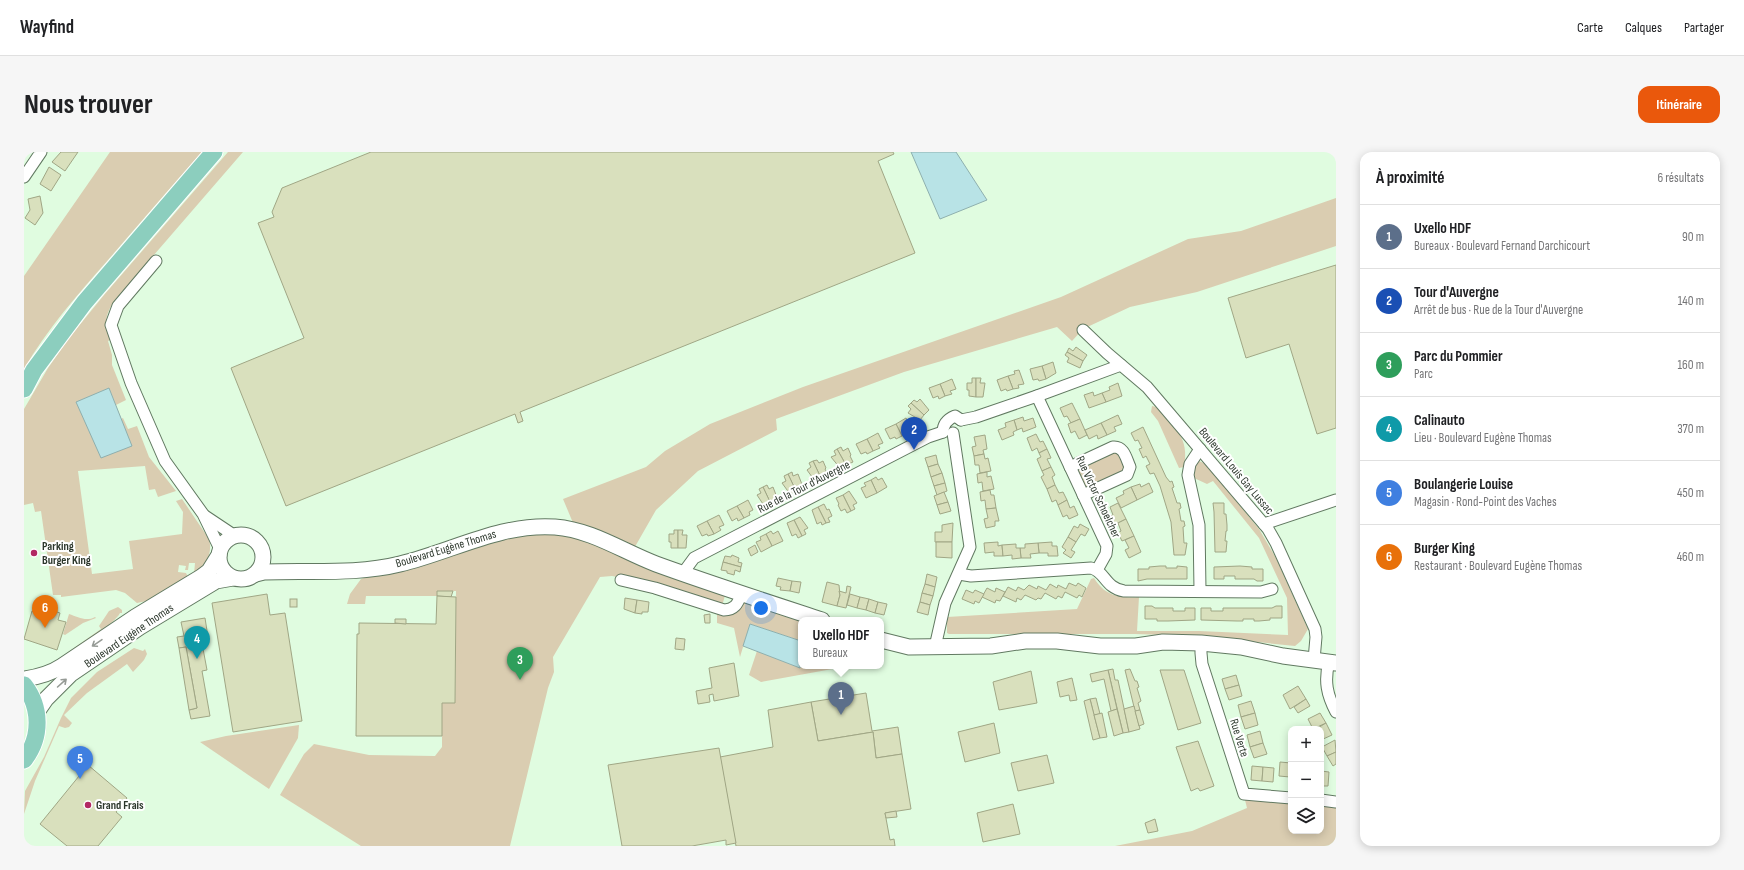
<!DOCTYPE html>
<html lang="fr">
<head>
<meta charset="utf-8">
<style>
	:root { --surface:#fff; --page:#f6f6f6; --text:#202124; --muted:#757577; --line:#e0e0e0; --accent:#ea580c }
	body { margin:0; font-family:"Sofia Sans Condensed",sans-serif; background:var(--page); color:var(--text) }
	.controls { position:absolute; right:12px; bottom:12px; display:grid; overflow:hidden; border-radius:8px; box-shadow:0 2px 10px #0003 }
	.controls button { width:36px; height:36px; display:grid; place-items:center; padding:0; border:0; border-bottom:1px solid var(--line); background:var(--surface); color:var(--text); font:20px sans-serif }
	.you { position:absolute; left:737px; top:456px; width:14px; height:14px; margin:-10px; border:3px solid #fff; border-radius:50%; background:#1a73e8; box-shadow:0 0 0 6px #1a73e833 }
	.badge { display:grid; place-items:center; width:26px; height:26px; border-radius:50%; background:var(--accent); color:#fff; font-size:13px; font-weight:700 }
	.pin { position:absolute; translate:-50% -33px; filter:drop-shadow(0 1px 2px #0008) }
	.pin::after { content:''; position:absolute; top:21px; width:14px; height:12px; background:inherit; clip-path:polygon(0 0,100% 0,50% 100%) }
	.popup { position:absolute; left:774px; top:465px; width:86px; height:52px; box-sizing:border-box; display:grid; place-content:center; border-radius:8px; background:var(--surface); filter:drop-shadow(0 1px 3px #0005); font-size:13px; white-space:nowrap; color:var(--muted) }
	.popup b { font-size:15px; color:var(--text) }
	.popup::after { content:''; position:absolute; left:50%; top:100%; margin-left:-8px; border:8px solid transparent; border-top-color:var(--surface) }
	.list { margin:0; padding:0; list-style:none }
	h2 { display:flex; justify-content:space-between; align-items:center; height:52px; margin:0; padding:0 16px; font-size:17px }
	h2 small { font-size:13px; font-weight:400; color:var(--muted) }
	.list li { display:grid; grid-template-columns:26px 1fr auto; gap:12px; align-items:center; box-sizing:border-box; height:64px; padding:0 16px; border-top:1px solid var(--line) }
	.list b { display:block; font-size:15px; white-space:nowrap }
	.list p { margin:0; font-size:13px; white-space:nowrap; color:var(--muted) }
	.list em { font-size:13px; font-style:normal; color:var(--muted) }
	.icon { flex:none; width:22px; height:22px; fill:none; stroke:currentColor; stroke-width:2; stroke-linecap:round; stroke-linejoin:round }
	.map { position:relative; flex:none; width:1312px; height:694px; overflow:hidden; border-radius:12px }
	header { display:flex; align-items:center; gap:24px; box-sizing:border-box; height:56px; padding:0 20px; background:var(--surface); border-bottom:1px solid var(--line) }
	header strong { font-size:19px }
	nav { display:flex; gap:22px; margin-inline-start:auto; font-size:14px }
	.intro { display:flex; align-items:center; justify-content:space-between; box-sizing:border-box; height:96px; padding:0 24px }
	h1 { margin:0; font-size:28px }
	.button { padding:10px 18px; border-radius:12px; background:var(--accent); color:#fff; font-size:14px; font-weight:700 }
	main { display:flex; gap:24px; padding:0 24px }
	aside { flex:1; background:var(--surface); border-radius:12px; box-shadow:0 2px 10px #0003 }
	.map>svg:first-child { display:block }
	.green { fill:#dacdb1 }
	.water { fill:#b8e3e6; stroke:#8eafae }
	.building { fill:#d9e0bd; stroke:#a0a685 }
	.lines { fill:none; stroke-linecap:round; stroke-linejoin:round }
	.street-casing { stroke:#617961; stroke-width:13 }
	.secondary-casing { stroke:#617961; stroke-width:17 }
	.primary-casing { stroke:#fff; stroke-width:19 }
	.street { stroke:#fff; stroke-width:11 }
	.secondary { stroke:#fff; stroke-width:15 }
	.primary { stroke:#8ccebe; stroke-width:17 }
	.oneway { stroke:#969b96 }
	.poi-dot { fill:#b22763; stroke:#fff; stroke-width:1.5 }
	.labels { text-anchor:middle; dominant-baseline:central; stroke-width:4; stroke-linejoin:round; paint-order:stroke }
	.street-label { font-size:12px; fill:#2c372c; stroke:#fff }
	.poi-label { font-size:12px; font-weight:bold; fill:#2c372c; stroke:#fff; text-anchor:start }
</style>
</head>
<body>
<header>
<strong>Wayfind</strong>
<nav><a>Carte</a><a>Calques</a><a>Partager</a></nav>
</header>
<div class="intro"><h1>Nous trouver</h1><a class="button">Itinéraire</a></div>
<main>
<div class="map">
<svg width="1312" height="694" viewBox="0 0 1312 694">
	<rect width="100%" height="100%" fill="#e0fce0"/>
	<g class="green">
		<path d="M86,0H178C146,36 115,72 84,108C54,142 23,177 0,217V124Z"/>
		<path d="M204,0H219L91,148C80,164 81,170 86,188L84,189L88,203V213L102,248L92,253L85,236L108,294L97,267L99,266L104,277L113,274L125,305L152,339L134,345L131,337L125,338L121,314L54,319L68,422L109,417L105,389L158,382L159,360L152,349L158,347L185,387C189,401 182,414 170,422L171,411H165L164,418H161L162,414L155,413L154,420L162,421L164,425L127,448L113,451L101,441L92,438L37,445V443H29L17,359L11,360L9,351L0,353V257L24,216L45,186L80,143Z"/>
		<path d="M1312,46V94L1173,140L1106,155L1059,177L1048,189L1033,175L880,220L752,267L753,278L674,319L632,358L612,393L603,405L702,440L698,454L605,427L588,424L576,425L529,505L530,520L524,536L486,694H337L256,643L280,602L290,592L345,603L411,604L418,595V551L431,550L432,439H413V444H342L341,452H323L326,442L337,427L349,423L378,419L450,396L449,389L552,378L539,347L622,315L641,299L686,272L779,235L1037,145L1164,87L1217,79Z"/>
		<path d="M1128,254L1132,255C1150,275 1166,285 1160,315L1155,316L1134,269L1127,260Z"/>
		<path d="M1093,298L1103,318L1061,339L1051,317Z"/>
		<path d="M1175,309L1182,312L1235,377L1252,406L1284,477L1277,489L1271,494L1175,484L1111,482H925L923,481V465L1053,457L1067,427L1070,426C1081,444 1095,446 1115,445L1113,479H1175L1264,483L1263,446L1235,386L1189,329L1183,332L1170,326V316Z"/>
		<path d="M722,448L777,468V489L726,472L716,505L710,476L693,471V461C708,465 714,462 722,448Z"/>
		<path d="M94,455L98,458V461H96C91,472 37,511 25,515C22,515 19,516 16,516L27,512L77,477L75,474L85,459Z"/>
		<path d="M45,462C54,465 62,470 71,465L72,466L59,471L41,483L39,482Z"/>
		<path d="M110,496L119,499L121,497L123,502L120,508L109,520L103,512L63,541L40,563L48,571L45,575L41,576L35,574L11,629L0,662L1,639L20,605L37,566L47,546L73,520Z"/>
		<path d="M733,499L776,516L777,514H825L737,530L725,523Z"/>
		<path d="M275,573L274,586L245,637L176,590L202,584Z"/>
		<path d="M1221,648L1267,650V679H1297V654L1312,655V694H1091L1168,679L1223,656Z"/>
	</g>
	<g class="water">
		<path d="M887,0H932L963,48L916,67Z"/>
		<path d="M85,236L108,294L77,306L52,250Z"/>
		<path d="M726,472L777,489L776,516L719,494Z"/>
	</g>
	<g class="building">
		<path d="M37,0H54L41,19L28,10Z"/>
		<path d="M347,0H869L870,2L854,9L891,101L496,260L499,269L494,271L491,262L262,354L207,216L280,186L234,71L250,65L248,60L258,36Z"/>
		<path d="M25,15L37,23L27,39L16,32Z"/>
		<path d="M16,44L19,61L11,73L1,66L6,58L4,47Z"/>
		<path d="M1312,113V276L1293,282L1265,192L1222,206L1204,146Z"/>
		<path d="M1052,195L1063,203L1059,209L1043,200L1045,196L1049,199Z"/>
		<path d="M1043,200L1059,209L1056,216L1043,210L1045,206L1041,203Z"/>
		<path d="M1029,210L1032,221L1022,227L1018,214Z"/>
		<path d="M1018,214L1022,227L1015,229L1014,227L1009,228L1006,217Z"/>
		<path d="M995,218L1000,232L994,233L995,236L989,237L984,224L991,222L990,219Z"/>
		<path d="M984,224L989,237L983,239L982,237L977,239L973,228Z"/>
		<path d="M948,226H952V245L945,244V238H943V231H948Z"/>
		<path d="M952,226H957L956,231H961L959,245H952Z"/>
		<path d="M928,227L932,237L926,239L928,242L921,244L916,232Z"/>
		<path d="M1094,231L1098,244L1082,250L1078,241L1086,238L1085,235Z"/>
		<path d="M916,232L921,244L915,247L914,244L909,246L905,236Z"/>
		<path d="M1069,240L1070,244L1078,241L1082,250L1065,256L1060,243Z"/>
		<path d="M896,247L905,258L900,263L887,251L890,248L893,250Z"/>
		<path d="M887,251L900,263L896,268L884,261L887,257L884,254Z"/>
		<path d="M1048,251L1056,267L1047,271L1043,264L1040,265L1036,256Z"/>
		<path d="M1094,263L1098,272L1090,275L1092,279L1083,283L1077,271Z"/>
		<path d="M999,265L1000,269L1009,266L1012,275L999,280L998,276L993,278L990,268Z"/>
		<path d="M882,266L887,276L883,279L884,281L878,284L872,272Z"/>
		<path d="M1056,267L1063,283L1055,287L1051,279L1047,281L1044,272Z"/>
		<path d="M990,268L993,278L989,280L990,283L978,288L974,278L982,275L981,271Z"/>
		<path d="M1077,271L1083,283L1074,287L1073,283L1065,287L1061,278Z"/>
		<path d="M872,272L878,284L872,287L871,285L866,287L861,277Z"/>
		<path d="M1119,275L1142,325L1146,330L1148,329L1150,335L1148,336L1153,351H1156L1157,356L1155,357L1157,369H1160L1161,374L1159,375L1160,391H1163L1161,403H1150L1147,370L1136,334L1130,321L1126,322L1122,314L1126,312L1122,304L1119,306L1115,297L1118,296L1114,288L1111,289L1107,281Z"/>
		<path d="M854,281L859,291L854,293L856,296L849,299L843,287Z"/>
		<path d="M1012,282L1016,290L1019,289L1023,297L1015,301L1013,296L1008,299L1003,286Z"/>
		<path d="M961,283L963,297L959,298L960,302L950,304L948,295L952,294L950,285Z"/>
		<path d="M843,287L849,299L843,302L842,300L837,302L832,292Z"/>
		<path d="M817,295L819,299L824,296L827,303L826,304L829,310L822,313L813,297Z"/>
		<path d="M813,297L822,313L816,316L807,305L812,303L810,299Z"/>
		<path d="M1023,297L1027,306L1023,307L1027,315L1018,319L1013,307L1017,305L1015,301Z"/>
		<path d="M960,302L961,307L964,306L967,319L956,321L955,313H951L950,304Z"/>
		<path d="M912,303L914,312L904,315L901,306Z"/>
		<path d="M793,308L795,311L799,309L802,316L801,317L804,323L797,326L789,309Z"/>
		<path d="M789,309L797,326L791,329L783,318L787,315L785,311Z"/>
		<path d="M914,312L918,321L907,325L904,315Z"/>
		<path d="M1027,315L1031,323L1028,325L1031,333L1023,337L1017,325L1020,323L1018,319Z"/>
		<path d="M768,320L769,324L774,322L779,335L772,339L764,322Z"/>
		<path d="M963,320V325L967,324L970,337L959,339L958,330L954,331L953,322Z"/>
		<path d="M918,321L921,331L910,334L907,325Z"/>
		<path d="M764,322L772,339L766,342L758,331L762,329L760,324Z"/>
		<path d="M852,325L854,328L858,326L863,335L853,341L847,328Z"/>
		<path d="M847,328L853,341L842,346L837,336L842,334L840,331Z"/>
		<path d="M921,331L923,339L913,343L910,334Z"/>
		<path d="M1125,331L1129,340L1113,348L1107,335L1116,332L1117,335Z"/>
		<path d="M743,333L745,337L749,335L754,348L747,352L739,335Z"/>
		<path d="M1031,333L1035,341L1039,340L1043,348L1034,353L1032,348L1028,350L1023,337Z"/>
		<path d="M739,335L747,352L741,355L733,343L737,341L735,337Z"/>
		<path d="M1107,335L1113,348L1097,356L1092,346L1100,342L1099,339Z"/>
		<path d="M966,338L967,343H970L972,356L962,357L961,348L957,349L956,340Z"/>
		<path d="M825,339L833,351L829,353L831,357L827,359L819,343Z"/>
		<path d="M920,340L924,350L913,353L910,344Z"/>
		<path d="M819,343L827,359L823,361L821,357L817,359L814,353L815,352L812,346Z"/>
		<path d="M724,348L729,358L725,360L726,363L720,366L713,354Z"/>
		<path d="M1043,348L1046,356L1050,354L1054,363L1045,367L1043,363L1039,365L1034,353Z"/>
		<path d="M924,350L927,359L916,362L913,353Z"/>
		<path d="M1094,351L1102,367L1090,373L1086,364L1089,363L1086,355Z"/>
		<path d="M1189,351H1200V362H1202L1203,373V379H1202L1201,389H1203L1202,400H1191L1190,360Z"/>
		<path d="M800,352L803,358L805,357L808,364L804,366L806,370L802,371L794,355Z"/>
		<path d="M713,354L720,366L714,369L713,366L708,369L703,359Z"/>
		<path d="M794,355L802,371L798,373L797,370L793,372L788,358Z"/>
		<path d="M972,356L975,369H971V374L962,376L960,367L964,366L962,357Z"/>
		<path d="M695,363L700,373L695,375L697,378L690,382L683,369Z"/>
		<path d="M776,365L784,376L780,378L782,382L778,384L770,368Z"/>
		<path d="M1102,367L1110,384L1098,389L1094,381L1097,379L1094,371Z"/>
		<path d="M770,368L778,384L774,386L772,382L768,384L763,371Z"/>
		<path d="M683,369L690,382L684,384L683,382L678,384L673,374Z"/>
		<path d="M929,371L928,390H911V380H918V373Z"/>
		<path d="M1056,372L1065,377L1061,384L1057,382L1052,390L1044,385L1050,374L1054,376Z"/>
		<path d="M650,378H654V396H647V390H645V382H650Z"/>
		<path d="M654,378H659L658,383H663L662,396H654Z"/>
		<path d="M747,379L749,382L754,379L759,389L748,394L742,382Z"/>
		<path d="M742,382L748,394L737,400L732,390L737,388L736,385Z"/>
		<path d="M1110,384L1117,400L1105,406L1101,398L1105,396L1101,388Z"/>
		<path d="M1044,385L1052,390L1047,398L1051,400L1047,406L1039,401L1042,398L1038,395Z"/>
		<path d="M912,390H928V406L912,405Z"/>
		<path d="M974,390V394L978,393L979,404H970V400L961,401L960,391Z"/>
		<path d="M1028,390V394H1033L1034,404H1024V401H1015L1014,391Z"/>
		<path d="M1014,391L1015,401L1006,402L1007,406H997L996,396H1001V392Z"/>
		<path d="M992,392V396H996L997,406L988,407V403L979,404L978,393Z"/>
		<path d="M731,393L734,400L727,404L724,397Z"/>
		<path d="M708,403L715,406L714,410L718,411L717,415L699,410L701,404L707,405Z"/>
		<path d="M699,410L717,415L716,420L711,418L710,423L703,421V419L697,418Z"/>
		<path d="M1136,414H1142V416H1153V414L1163,415V427H1123L1114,429V417H1125V415Z"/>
		<path d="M1216,414L1228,415V417H1239V429H1233L1230,427H1211V424H1200V427H1190V415Z"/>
		<path d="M903,422L913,425L911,435L901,432Z"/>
		<path d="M754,426L768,429L766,439L756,438L757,435L752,434Z"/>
		<path d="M768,429L777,430L775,441L766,439Z"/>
		<path d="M803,430L815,433L816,443L813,454L798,450Z"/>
		<path d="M1045,431L1052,434L1054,431L1062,436L1058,445L1055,443L1053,446L1041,440L1038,446L1034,444L1032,447L1021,441L1017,447L1014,446L1012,448L1001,443L997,448L993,446L992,450L979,444L984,435L992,439L994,435L1000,438L1005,433L1013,437L1014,434L1022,438L1026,432L1033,436L1034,433L1042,437Z"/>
		<path d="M901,432L911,435L909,444L898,441Z"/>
		<path d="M823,434L827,435L822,456L813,454L816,443L815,439L822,441Z"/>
		<path d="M963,436L971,440L972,436L981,440L976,449L972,448L971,451L958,445Z"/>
		<path d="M942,438L949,441L951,438L960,442L955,451L951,449L950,452L938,447Z"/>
		<path d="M413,439H429L427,445L413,444Z"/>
		<path d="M898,441L909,444L906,453L896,450Z"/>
		<path d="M243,442L246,463L261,461L278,569L209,580L188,451Z"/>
		<path d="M826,442L836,445L833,456L823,453Z"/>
		<path d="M413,444L432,445L431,551H418V584H332L333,482H335V471L412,472Z"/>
		<path d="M836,445L845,447L842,458L833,456Z"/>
		<path d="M601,446L613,448L611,461L600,457Z"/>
		<rect x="266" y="447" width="7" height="8"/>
		<path d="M845,447L854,450L851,461L842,458Z"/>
		<path d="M613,448L625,450L624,460H618V462L611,461Z"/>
		<path d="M854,450L863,452L860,463L851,461Z"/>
		<path d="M896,450L906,453L904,463L893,460Z"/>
		<path d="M16,454L36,461L34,468L42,470L33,498L0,487L8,459L14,461Z"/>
		<path d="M1121,454H1128L1131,456H1149V459H1161V456H1171V468L1144,469H1133V467H1121Z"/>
		<path d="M1252,454H1258V466H1246V468L1235,469H1230V467H1219V469H1213L1177,468V456H1187V459H1199V456H1248Z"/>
		<path d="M686,462V471H681L680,463Z"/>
		<path d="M181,466L184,485L177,486L183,518L178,519L186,564L167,567L165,558L173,556L162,495L155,496L153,485L160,484L157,470Z"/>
		<path d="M371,467H382V472L371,471Z"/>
		<path d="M652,486L661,487L660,498L651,497Z"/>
		<path d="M162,495L173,556L165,558L155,496Z"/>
		<path d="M710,511L715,544L690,549L689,542L685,543L686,550L674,552L672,539L688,536L685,516Z"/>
		<path d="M1089,517L1091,528H1094L1105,580L1099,581L1084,518Z"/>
		<path d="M1106,517L1111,529H1113L1115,535L1113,536L1117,549L1114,551L1116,558L1111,559L1101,518Z"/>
		<path d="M1084,518L1093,557L1087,559L1080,527L1068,530L1066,522Z"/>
		<path d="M1136,518H1160L1177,571L1154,578Z"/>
		<path d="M1007,519L1013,551L975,558L969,530Z"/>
		<path d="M1212,523L1215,533L1201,537L1198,527Z"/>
		<path d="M1048,526L1053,548L1046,549L1045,543L1036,545L1033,530Z"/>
		<path d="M1215,533L1218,544L1205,548L1201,537Z"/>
		<path d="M1274,534L1282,547L1266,557L1259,543Z"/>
		<path d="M842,541L848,579L874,575L878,602L852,606L849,580L794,589L787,550Z"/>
		<path d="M1072,546L1076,562L1070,563L1066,547Z"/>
		<path d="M1066,547L1076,586L1069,588L1060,549Z"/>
		<path d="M1282,547L1286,554L1274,561L1270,555Z"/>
		<path d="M1227,549L1231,561L1217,565L1214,553Z"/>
		<path d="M787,550L794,589L849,580L852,606L878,602L887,657L861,661L866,688L870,687L871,694H712L696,605L749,595L744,558Z"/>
		<path d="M1110,554L1116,577L1105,580L1100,557Z"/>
		<path d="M1093,557L1099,581L1090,584L1084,560Z"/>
		<path d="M1116,558L1120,572L1115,574L1111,559Z"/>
		<path d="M1078,561L1083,585L1076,586L1070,563Z"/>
		<path d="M1231,561L1234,573L1221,577L1217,565Z"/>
		<path d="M1296,561L1302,571L1289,577L1284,567Z"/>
		<path d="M970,571L976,601L941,610L934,580Z"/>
		<path d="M1302,571L1308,583L1297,588V577H1292Z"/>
		<path d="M1236,579L1239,591L1226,595L1223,583Z"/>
		<path d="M1311,588L1312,600L1303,604L1298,595Z"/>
		<path d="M1174,589L1190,634L1176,639L1174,636L1167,639L1152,595Z"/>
		<path d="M1239,591L1243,602L1230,606L1226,595Z"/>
		<path d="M695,596L712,691L702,693V688L668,694H598L584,613Z"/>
		<path d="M1312,600V612L1309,614L1303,604Z"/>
		<path d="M1023,603L1030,631L994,639L987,611Z"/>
		<path d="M1256,610L1267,611L1266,625L1255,624Z"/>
		<path d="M64,613L103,646L92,660L98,665L74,694H43L16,672Z"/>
		<path d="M1228,614L1239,615L1238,629L1227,628Z"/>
		<path d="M1239,615L1250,616L1249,630L1238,629Z"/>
		<path d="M1297,619L1305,620L1304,634H1297Z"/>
		<path d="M989,652L996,682L959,690L953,661Z"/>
		<path d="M872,659L873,665L862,666L861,661Z"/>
		<path d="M1131,667L1134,679L1124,681L1121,671Z"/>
	</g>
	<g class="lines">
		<defs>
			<g id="street">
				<path d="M0,25L17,0"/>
				<path d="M132,109L94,154L87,173L107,231L141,309L179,362L196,397"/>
				<path d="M1059,178L1083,201L1123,235L1244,377L1252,391L1291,477L1292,485L1290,508"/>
				<path d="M1013,244L1083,394L1082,402L1073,418"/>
				<path d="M937,268L952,265L1013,244L1097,213"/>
				<path d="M919,280C919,272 924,267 931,264L937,268"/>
				<path d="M1046,315L1089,295C1100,294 1102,306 1106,315L1103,323L1059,343"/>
				<path d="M181,364L211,384"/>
				<path d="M1240,372L1312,348"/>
				<path d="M659,421L670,406L904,285L919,280"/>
				<path d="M935,422L947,424L1067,416C1081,419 1081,436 1100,439L1237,440L1248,437"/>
				<path d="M597,428L631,436L700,458C712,458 714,450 718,441"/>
				<path d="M1176,438L1175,373L1164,323L1166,312L1176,297"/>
				<path d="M1177,491V501L1178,512L1220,642L1267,646"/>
				<path d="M911,495L921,451L946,395L929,281"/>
				<path d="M1305,510C1300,529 1303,543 1312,560"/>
				<path d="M1297,648L1312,650"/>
			</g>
			<g id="secondary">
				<circle cx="217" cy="405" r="22"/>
				<path d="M232,422L240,420C285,418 332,423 376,412C427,400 477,371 531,375C568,378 598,399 632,412C687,432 743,450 798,468"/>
				<path d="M857,488L885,495L967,494L1001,489H1033L1076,494H1112L1139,490L1177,491L1217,495L1259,504L1312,511"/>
				<path d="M0,527C14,525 26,522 38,514L111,465L177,425L185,419L195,403"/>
				<path d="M13,560L22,547L47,522L116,475L192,429L209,426"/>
			</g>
			<g id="primary">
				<path d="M0,237L10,218L60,151L190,0"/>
				<path d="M0,533C17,555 18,585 0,608"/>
			</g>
		</defs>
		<use href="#street" class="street-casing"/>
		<use href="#secondary" class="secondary-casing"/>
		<use href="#primary" class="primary-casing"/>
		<use href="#street" class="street"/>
		<use href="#secondary" class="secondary"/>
		<use href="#primary" class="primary"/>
	</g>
	<defs><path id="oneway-shaft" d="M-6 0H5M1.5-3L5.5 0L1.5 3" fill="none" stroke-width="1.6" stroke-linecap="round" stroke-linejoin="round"/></defs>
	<g class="oneway">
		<use href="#oneway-shaft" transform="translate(73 491) rotate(146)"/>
		<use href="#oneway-shaft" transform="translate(38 531) rotate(-42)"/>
	</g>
	<g class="poi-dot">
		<circle cx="10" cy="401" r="4"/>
		<circle cx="64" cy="653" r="4"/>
	</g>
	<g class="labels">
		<g class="street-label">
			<text transform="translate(1212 319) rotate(50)">Boulevard Louis Gay Lussac</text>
			<text transform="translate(780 335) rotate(-27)">Rue de la Tour d'Auvergne</text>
			<text transform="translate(1074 345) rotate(65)">Rue Victor Schoelcher</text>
			<text transform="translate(422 397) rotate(-17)">Boulevard Eugène Thomas</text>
			<text transform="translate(105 484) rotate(-34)">Boulevard Eugène Thomas</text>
			<text transform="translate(1215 586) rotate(73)">Rue Verte</text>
		</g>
		<g class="poi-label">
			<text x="18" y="394">Parking<tspan x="18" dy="14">Burger King</tspan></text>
			<text x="72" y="653">Grand Frais</text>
		</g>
	</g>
</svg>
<div class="controls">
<button>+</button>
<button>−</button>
<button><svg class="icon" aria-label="layers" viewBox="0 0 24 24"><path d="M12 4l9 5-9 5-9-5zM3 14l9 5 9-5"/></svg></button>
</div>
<div class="you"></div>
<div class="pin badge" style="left:817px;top:563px;background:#5c6f8a">1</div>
<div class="popup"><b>Uxello HDF</b>Bureaux</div>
<div class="pin badge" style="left:890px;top:298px;background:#1a4fb4">2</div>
<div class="pin badge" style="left:496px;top:528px;background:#2e9e5b">3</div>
<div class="pin badge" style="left:173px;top:507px;background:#0f9aa8">4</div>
<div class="pin badge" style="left:56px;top:627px;background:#3f7fe0">5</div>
<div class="pin badge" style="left:21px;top:476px;background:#e8710a">6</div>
</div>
<aside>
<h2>À proximité<small>6 résultats</small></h2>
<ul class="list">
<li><span class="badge" style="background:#5c6f8a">1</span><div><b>Uxello HDF</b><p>Bureaux · Boulevard Fernand Darchicourt</p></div><em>90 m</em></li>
<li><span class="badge" style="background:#1a4fb4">2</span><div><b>Tour d'Auvergne</b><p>Arrêt de bus · Rue de la Tour d'Auvergne</p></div><em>140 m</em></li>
<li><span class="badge" style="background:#2e9e5b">3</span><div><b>Parc du Pommier</b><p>Parc</p></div><em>160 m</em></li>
<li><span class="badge" style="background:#0f9aa8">4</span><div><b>Calinauto</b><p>Lieu · Boulevard Eugène Thomas</p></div><em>370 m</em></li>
<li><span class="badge" style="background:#3f7fe0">5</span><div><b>Boulangerie Louise</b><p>Magasin · Rond-Point des Vaches</p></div><em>450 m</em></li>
<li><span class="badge" style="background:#e8710a">6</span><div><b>Burger King</b><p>Restaurant · Boulevard Eugène Thomas</p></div><em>460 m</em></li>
</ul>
</aside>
</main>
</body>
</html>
